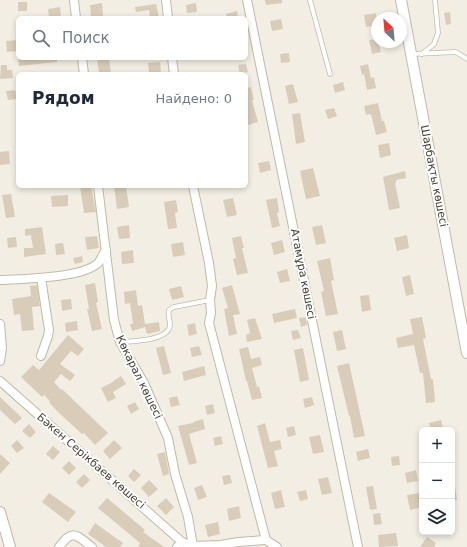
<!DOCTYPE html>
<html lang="ru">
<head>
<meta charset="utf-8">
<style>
	:root { --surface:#fff; --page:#f2f2f3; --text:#1f2937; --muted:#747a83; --line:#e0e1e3 }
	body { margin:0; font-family:"DejaVu Sans",sans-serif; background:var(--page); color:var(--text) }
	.controls { position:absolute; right:12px; bottom:12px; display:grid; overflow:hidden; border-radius:6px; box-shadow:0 2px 6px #0003 }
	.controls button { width:36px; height:36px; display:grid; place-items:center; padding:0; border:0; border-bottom:1px solid var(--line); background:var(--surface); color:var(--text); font:20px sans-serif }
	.compass { position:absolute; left:371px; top:12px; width:36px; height:36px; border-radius:50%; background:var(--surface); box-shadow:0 2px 6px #0003; rotate:334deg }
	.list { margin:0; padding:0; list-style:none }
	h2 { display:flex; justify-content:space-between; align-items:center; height:52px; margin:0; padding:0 16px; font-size:17px }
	h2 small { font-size:13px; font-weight:400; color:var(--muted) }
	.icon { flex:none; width:22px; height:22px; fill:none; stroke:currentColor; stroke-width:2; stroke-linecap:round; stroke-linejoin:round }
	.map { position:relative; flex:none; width:467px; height:547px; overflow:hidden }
	.search { position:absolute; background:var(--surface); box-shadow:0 2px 6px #0003; left:16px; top:16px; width:232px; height:44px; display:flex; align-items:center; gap:10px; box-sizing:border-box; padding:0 14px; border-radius:6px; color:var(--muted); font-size:15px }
	.panel { position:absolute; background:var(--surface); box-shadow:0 2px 6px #0003; left:16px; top:72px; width:232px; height:116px; border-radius:6px }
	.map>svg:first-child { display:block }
	.building { fill:#d9cdba }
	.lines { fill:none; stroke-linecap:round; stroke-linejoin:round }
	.service-casing { stroke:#c2b9a8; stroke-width:5.5 }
	.minor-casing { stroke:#c2b9a8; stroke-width:10 }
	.tertiary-casing { stroke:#c2b9a8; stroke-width:12 }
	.service { stroke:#fff; stroke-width:4 }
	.minor { stroke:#fff; stroke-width:8 }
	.tertiary { stroke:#fff; stroke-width:10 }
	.labels { text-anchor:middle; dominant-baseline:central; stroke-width:4; stroke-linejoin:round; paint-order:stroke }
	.street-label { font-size:11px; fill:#453e33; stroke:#fff }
</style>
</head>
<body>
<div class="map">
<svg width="467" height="547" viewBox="0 0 467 547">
	<rect width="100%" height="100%" fill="#f3eee3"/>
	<g class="building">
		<path d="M265,0H282V3L266,5Z"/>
		<rect x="18" y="2" width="9" height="9"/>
		<path d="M102,3L103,16L91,17L90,5Z"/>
		<path d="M196,3L197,12L187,13L186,5Z"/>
		<path d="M156,4L159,18H150L149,10L136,12L135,7Z"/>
		<path d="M60,7L61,18H49L48,9Z"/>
		<path d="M237,11L238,18H227L226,14Z"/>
		<path d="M450,12L451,24L446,25L444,13Z"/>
		<path d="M376,13L377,25L366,27L364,15Z"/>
		<path d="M281,19L283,29L272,31L270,21Z"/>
		<path d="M377,39L381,52L372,54L369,40Z"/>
		<path d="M18,40V51L7,52L6,41Z"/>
		<path d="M289,53L290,62L281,63L280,54Z"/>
		<path d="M18,58H57V62L19,66Z"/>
		<path d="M97,58H109L111,74H99Z"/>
		<path d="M160,62L161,74H149L148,63Z"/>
		<path d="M246,64L248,72L240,74L238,65Z"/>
		<path d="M368,64L371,78L374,77L376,88L367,90L364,74L362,75L360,66Z"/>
		<path d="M1,65H7V70H12L13,78L0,79Z"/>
		<path d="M343,82L345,90L335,93L333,85Z"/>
		<path d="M293,84L298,102L289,104L285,86Z"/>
		<path d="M251,87L254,100H252L258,122L248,125L246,118V88Z"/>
		<path d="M15,90L17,99L8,100L6,91Z"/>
		<path d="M378,103L382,121H384L387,132L376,135L371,114L366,115L364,106Z"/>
		<path d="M334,108L337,116L328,119L325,110Z"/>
		<path d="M300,113L305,142L296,144L292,114Z"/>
		<path d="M389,143L391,155L380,158L378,145Z"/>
		<path d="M9,151L10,164L0,165V152Z"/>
		<path d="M269,161L271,170L260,173L258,163Z"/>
		<path d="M313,168L320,196L306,199L300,171Z"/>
		<path d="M405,171L406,178L396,180V183H395L400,208L389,210L383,177Z"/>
		<path d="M80,186H91L96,212L84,213Z"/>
		<path d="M114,186H126L129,207L117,209Z"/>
		<path d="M11,194L15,217L6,218L2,195Z"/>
		<path d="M68,195V206L52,207L51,196Z"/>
		<path d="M233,198L237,215L227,217L223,200Z"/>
		<path d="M277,198L279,212L277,213L280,226L272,228L266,200Z"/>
		<path d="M176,200L178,212L175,213L177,228L168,229L164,202Z"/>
		<path d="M129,225L130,238L119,239L117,227Z"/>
		<path d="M322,225L326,243L316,245L312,227Z"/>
		<path d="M42,227L46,254L24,257V248H33L31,235L25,236V229Z"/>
		<path d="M407,235L409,248L397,251L394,238Z"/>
		<path d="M97,236L99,248L87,250L85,237Z"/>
		<path d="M241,236L244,248H242L248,273L237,275L233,259L236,258L232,238Z"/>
		<path d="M16,237L17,247L8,248L7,238Z"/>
		<path d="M282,240L285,252L274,255L271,243Z"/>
		<path d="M183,242L185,255L173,257L171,244Z"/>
		<path d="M63,243L65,254L56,255L55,244Z"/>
		<path d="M133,250L134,263L122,264L121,252Z"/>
		<path d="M82,256L83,262L75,264L73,258Z"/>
		<path d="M330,258L334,280L331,281L338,314L326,316L321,292L324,291L317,261Z"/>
		<path d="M287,269L290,281L280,283L277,272Z"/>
		<path d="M410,275L414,294L406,296L402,277Z"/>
		<path d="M95,283L98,302L96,303L102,329L92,331L87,309H89L85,285Z"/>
		<path d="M37,285L40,306L32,307L34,330L22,331L20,314L14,315L12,299L31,296L30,286Z"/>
		<path d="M232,285L240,314L233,315L237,334L229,336L224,309L228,308L222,288Z"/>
		<path d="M181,286L184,297L172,300L169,289Z"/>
		<path d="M136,290L138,306L142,305L145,324L159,322L160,331L147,334L145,327L132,331L130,324H133L130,303L125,304L124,292Z"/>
		<path d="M369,295L371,310L362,312L360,296Z"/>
		<path d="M71,299L72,309L62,311L61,300Z"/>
		<path d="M295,309L297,318L274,323L272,314Z"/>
		<path d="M306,317L307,325L301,327L299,318Z"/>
		<path d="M422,317L426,338L423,339L431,379H433L435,402L426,403L423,373H420L414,345L398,348L396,338L413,334L410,319Z"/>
		<path d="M255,318L262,339L247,342L246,335L250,333L247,320Z"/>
		<path d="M77,321L78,330L66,332L65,323Z"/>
		<path d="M195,323L197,334L189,336L187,325Z"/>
		<path d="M298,330L301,338L293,340L291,331Z"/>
		<path d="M342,330L346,349L337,351L333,332Z"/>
		<path d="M68,335L84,349L78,356L71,351L60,364L75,375L70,381L61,374L54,382L61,390L62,389L108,433L95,445L84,433L82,434L57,411L49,402L50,401L44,395L42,397L21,377L33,365L39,370Z"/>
		<path d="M164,346L171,373L163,375L156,348Z"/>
		<path d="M199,346L202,355L192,357L190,348Z"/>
		<path d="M248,347L251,359L260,357L262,365L252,368L257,387L259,386L262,398L252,400L247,381H246L239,349Z"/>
		<path d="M303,348L309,380L300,382L294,350Z"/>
		<path d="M349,363L365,436L354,438L350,416H349L337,366Z"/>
		<path d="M204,366L206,375L184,381L182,372Z"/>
		<path d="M121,376L126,384L113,392L116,398L108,402L101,388L113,382V381Z"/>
		<path d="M177,396L180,405L171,407L169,398Z"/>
		<path d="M0,397L22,418L15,424L0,410Z"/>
		<path d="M312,397L314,405L305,408L303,399Z"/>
		<path d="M135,402L139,409L131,414L127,406Z"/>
		<path d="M213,404L215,413L207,415L205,406Z"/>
		<path d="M203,419L205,429L189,434L197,463L189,465L178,426L193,423V422Z"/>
		<path d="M441,420L443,430H431L429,423Z"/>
		<path d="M265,423L270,442L280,440L282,449L274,451L278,466L268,468L257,426Z"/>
		<path d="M29,424L36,432L30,438L22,431Z"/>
		<path d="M294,426L296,435L288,437L286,428Z"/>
		<path d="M320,435L324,452L313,454L309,437Z"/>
		<path d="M221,436L223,444L215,446L213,438Z"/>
		<path d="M17,440L24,448L17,453L11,446Z"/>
		<path d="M114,440L122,448L110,459L103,451Z"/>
		<path d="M53,446L60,452L53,460L46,454Z"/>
		<path d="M368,449L370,458L358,461L356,452Z"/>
		<path d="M165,452L169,474L163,476L157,454Z"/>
		<path d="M0,454L10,463L0,474Z"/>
		<path d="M399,456L400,465L392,466L391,457Z"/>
		<path d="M69,461L76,468L69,475L62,468Z"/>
		<path d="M134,469L141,475L134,482L128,476Z"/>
		<path d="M416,470L418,481L407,483L405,473Z"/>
		<path d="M84,474L90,480L82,488L76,482Z"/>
		<path d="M230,475L232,483L224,485L222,476Z"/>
		<path d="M328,477L332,493L322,495L318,479Z"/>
		<path d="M149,480L158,489L149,497L141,488Z"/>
		<path d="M202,485L207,497L198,500L194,488Z"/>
		<path d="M373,486L377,509L370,510L366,487Z"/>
		<path d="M452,486H455L457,500L452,501Z"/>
		<path d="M281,490L285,507L275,509L271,493Z"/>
		<path d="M306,490L308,499L300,501L297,492Z"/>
		<path d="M49,493L76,512L68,522L42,502Z"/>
		<path d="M419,493L422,507L410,510L407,495Z"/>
		<path d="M107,498L145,530L143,532L164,547H138L140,543L98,508Z"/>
		<path d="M166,498L174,507L166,515L157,506Z"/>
		<path d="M239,506L241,518L229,521L227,509Z"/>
		<path d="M380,513L382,524L374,525L373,514Z"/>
		<path d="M218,522L220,534L208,537L205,525Z"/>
		<path d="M95,523L123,543L120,547H106L88,534Z"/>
		<path d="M396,533L398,546L379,547L378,535Z"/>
		<path d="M427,537L436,543L434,547H420Z"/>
	</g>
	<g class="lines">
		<defs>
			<g id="service">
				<path d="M310,0L330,74"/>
				<path d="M412,54L456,52L467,59"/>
				<path d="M422,54L434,44L438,33L435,0"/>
				<path d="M120,342C133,341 162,341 169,329C172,323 167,316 169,310L174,307L210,300"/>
			</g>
			<g id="minor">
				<path d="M74,0L76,18"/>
				<path d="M166,0L168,18"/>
				<path d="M247,0L358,547"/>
				<path d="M82,58L84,74"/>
				<path d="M172,58L174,74"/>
				<path d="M98,186L114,320L120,342L144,383L168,438L175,474L188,517L193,546L182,542L177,547"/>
				<path d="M193,186L209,263L212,286L210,300L211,313L209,323L266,540L277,547"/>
				<path d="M0,280C22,279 83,278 98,263C101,260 103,254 106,250"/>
				<path d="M0,324L2,348L0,361"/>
				<path d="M41,356L48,336L49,330L41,278"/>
				<path d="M0,381L182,542"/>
				<path d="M193,546L221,545L238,542L266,540"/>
				<path d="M59,547C73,528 76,535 92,547"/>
			</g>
			<g id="tertiary">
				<path d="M401,0L467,353"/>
				<path d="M0,512L10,547"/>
			</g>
		</defs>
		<use href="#service" class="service-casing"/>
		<use href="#minor" class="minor-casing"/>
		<use href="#tertiary" class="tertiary-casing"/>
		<use href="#service" class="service"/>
		<use href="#minor" class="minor"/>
		<use href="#tertiary" class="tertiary"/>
	</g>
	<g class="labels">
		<g class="street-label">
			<text transform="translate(434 176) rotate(79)">Шарбақты көшесі</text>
			<text transform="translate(303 274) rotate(79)">Атамұра көшесі</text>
			<text transform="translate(139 377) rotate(64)">Көкарал көшесі</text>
			<text transform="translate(91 461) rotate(41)">Бәкен Серікбаев көшесі</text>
		</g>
	</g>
</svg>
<div class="controls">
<button>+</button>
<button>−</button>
<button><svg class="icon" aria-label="layers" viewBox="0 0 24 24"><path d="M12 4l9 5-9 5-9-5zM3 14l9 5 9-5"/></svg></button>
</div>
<svg class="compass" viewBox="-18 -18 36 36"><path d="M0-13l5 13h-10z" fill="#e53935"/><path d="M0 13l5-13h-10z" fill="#747a83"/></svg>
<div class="search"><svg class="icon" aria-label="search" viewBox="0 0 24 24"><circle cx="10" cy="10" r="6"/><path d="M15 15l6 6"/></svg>Поиск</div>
<section class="panel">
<h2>Рядом<small>Найдено: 0</small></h2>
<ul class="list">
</ul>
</section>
</div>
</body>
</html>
